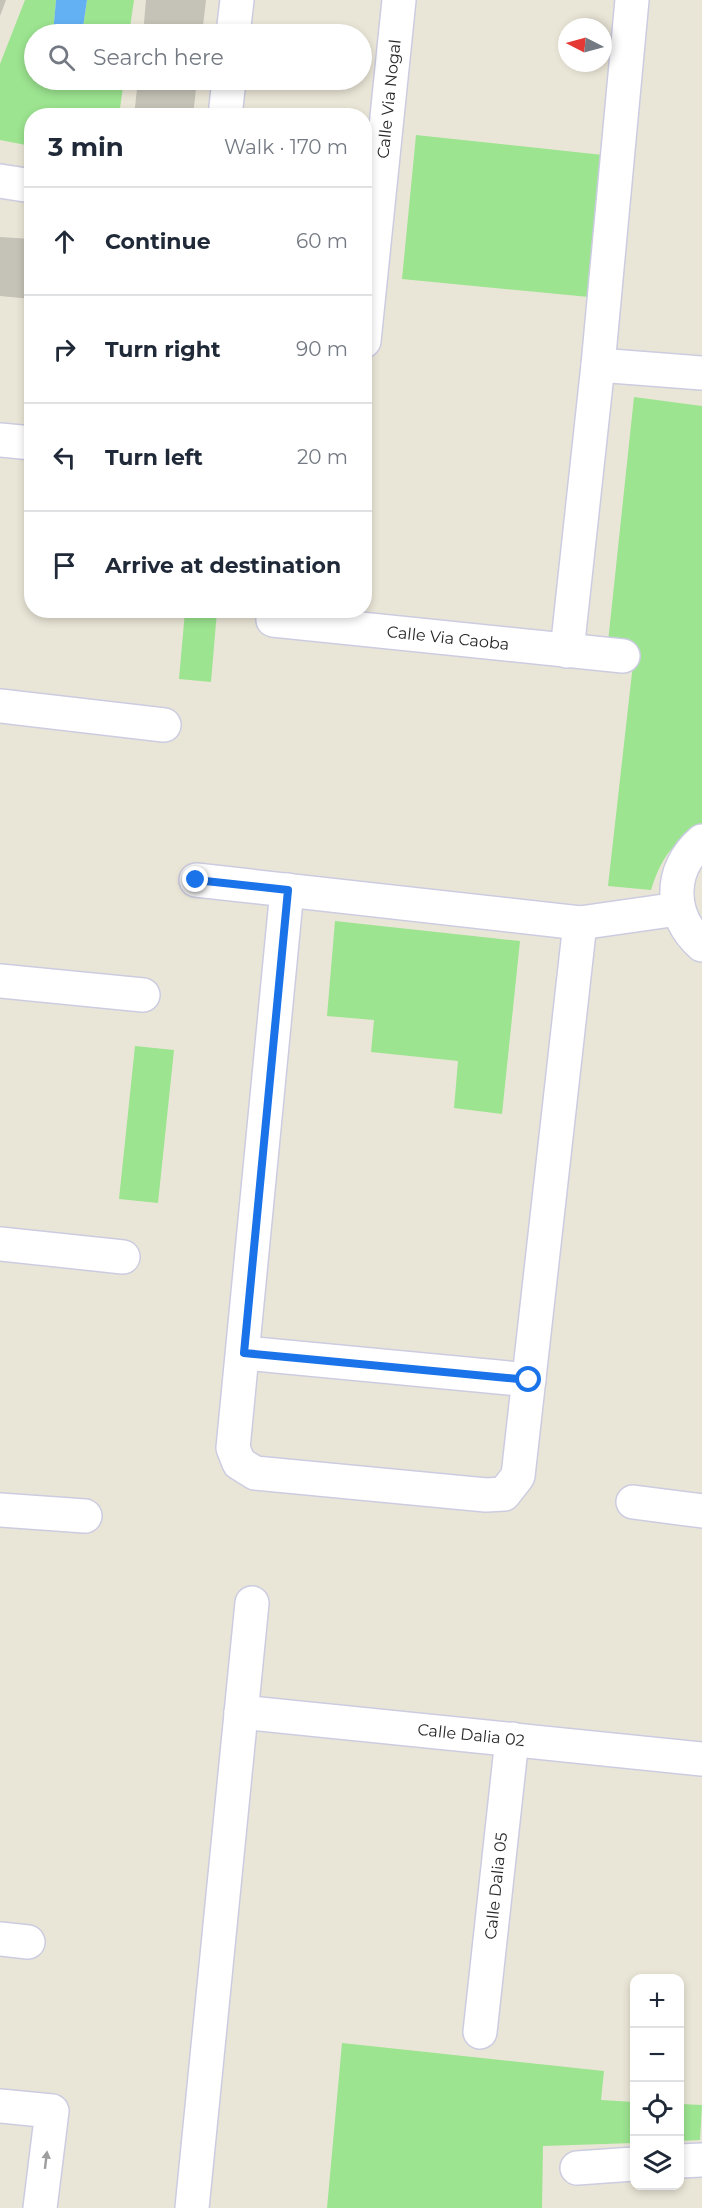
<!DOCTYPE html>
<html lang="en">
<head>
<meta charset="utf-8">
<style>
	:root { --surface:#fff; --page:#f6f6f7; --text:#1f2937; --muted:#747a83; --line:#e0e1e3 }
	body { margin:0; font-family:Montserrat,sans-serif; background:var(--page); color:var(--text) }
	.controls { position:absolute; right:18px; bottom:18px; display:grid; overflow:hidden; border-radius:12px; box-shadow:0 3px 9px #0003 }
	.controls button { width:54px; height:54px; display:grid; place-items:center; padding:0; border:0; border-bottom:2px solid var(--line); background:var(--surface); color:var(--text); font:30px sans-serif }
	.compass { position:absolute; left:558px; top:18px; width:54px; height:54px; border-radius:50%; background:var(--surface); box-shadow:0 3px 9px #0003; rotate:276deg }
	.stop { position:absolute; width:18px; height:18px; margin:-14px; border:4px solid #1a73e8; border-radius:50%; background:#fff }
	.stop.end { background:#1a73e8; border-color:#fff; box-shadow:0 2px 6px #0008 }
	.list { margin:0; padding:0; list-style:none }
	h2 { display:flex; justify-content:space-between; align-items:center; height:78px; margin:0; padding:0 24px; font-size:26px }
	h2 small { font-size:20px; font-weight:400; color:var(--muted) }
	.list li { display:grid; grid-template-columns:39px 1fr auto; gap:18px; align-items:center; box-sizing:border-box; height:108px; padding:0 24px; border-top:2px solid var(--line) }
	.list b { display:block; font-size:22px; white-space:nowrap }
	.list em { font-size:20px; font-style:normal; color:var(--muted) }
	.icon { flex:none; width:33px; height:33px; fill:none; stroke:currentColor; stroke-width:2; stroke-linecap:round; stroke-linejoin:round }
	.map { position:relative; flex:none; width:702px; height:2208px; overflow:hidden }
	.search { position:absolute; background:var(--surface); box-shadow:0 3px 9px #0003; left:24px; top:24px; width:348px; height:66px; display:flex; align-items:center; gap:15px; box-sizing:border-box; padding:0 21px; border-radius:33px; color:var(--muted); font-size:22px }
	.panel { position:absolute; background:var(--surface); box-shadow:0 3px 9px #0003; left:24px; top:108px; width:348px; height:510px; border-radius:24px }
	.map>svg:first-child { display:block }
	.green { fill:#9ce490 }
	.water { fill:#63b1f3 }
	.building { fill:#c5c2b7 }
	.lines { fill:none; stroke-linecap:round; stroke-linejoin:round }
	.street-casing { stroke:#cccce1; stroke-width:36 }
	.secondary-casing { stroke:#cccce1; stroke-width:36 }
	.street { stroke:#fff; stroke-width:33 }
	.secondary { stroke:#fff; stroke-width:33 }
	.oneway { fill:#9e9e9e }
	.route { stroke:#1a73e8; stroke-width:8 }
	.labels { text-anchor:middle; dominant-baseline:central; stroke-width:4.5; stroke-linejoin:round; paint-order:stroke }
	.street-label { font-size:16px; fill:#272727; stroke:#fff }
</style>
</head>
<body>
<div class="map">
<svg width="702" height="2208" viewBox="0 0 702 2208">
	<rect width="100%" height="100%" fill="#eae6d7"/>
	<g class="green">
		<path d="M25,0H56L53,34H34V80H124L119,115L32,116L31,146L0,140V64Z"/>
		<path d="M87,0H134L129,34H82Z"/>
		<path d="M416,135L603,155L589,297L402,279Z"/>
		<path d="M634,397L702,406V824C672,844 662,856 651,890L608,886L635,646L608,642Z"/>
		<path d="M185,611H217L211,682L179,679Z"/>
		<path d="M335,921L520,941L502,1114L454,1108L458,1061L371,1052L374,1020L327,1016Z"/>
		<path d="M135,1046L174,1050L158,1203L119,1199Z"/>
		<path d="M342,2043L604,2071L601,2100L634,2102V2143L543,2146L542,2208H327Z"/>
		<path d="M680,2104L702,2105L700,2140L680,2141Z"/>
	</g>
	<path class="water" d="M56,0H87L82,34H53Z"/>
	<g class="building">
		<path d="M0,0H6L0,16Z"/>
		<path d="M146,0H206L202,34H143Z"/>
		<path d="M138,80H197L193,116H134Z"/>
		<path d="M0,237L32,239V299L0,296Z"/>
	</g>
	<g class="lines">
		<defs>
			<g id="street">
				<path d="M233,34L237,0"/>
				<path d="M225,116L229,80"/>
				<path d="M0,181L32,186"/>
				<path d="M364,341L399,0"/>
				<path d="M598,365L702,373"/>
				<path d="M0,440L32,443"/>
				<path d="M273,620L623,656"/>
				<path d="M567,651L598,365L632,0"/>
				<path d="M0,706L164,725"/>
				<path d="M196,880L580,923L678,909"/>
				<path d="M287,890L233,1448L239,1463L255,1473L486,1495L504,1494L518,1476L580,923"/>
				<path d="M0,981L143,995"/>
				<path d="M0,1244L123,1257"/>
				<path d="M245,1353L529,1380"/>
				<path d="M633,1502L702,1511"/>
				<path d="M0,1510L85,1516"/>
				<path d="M241,1712L702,1759"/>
				<path d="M0,1939L28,1942"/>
				<path d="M480,2032L512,1739"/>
				<path d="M0,2106L52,2111L40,2208"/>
				<path d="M192,2208L252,1603"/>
			</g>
			<g id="secondary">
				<path d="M702,841C668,870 669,916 702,945"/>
				<path d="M680,2161L702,2160"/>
				<path d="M577,2168L634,2164"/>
			</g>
		</defs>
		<use href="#street" class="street-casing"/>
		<use href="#secondary" class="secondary-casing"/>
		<use href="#street" class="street"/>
		<use href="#secondary" class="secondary"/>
	</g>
	<defs><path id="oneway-solid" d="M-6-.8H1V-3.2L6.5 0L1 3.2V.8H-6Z" transform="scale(1.5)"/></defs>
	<use class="oneway" href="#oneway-solid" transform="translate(46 2160) rotate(-83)"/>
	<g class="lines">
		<path class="route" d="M196,880L288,890L244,1353L529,1380"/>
	</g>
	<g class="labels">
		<g class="street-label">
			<text transform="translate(389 99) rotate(-84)">Calle Via Nogal</text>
			<text transform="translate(448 638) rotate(6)">Calle Via Caoba</text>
			<text transform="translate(471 1735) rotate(6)">Calle Dalia 02</text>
			<text transform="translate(496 1886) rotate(-84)">Calle Dalia 05</text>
		</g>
	</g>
</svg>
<div class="controls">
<button>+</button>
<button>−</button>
<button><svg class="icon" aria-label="locate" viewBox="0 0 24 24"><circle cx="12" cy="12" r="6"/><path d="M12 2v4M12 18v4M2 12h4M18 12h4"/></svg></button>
<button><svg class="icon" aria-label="layers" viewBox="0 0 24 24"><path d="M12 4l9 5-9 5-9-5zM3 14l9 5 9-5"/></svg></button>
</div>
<svg class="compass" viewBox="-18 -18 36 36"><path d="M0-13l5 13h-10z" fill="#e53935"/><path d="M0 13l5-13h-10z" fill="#747a83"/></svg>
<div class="stop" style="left:529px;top:1380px"></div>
<div class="stop end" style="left:196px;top:880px"></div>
<div class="search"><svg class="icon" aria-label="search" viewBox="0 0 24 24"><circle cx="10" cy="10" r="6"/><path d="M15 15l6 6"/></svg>Search here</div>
<section class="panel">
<h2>3 min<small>Walk · 170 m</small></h2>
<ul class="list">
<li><svg class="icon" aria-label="ahead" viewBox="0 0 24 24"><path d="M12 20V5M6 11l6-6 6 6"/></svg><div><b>Continue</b></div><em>60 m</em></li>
<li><svg class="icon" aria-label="right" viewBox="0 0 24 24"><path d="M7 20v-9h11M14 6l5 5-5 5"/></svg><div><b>Turn right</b></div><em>90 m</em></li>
<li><svg class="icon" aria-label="left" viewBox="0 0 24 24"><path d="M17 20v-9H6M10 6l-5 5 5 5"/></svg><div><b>Turn left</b></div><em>20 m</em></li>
<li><svg class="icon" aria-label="arrive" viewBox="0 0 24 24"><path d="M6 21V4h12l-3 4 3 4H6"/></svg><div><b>Arrive at destination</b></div></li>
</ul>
</section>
</div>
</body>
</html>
